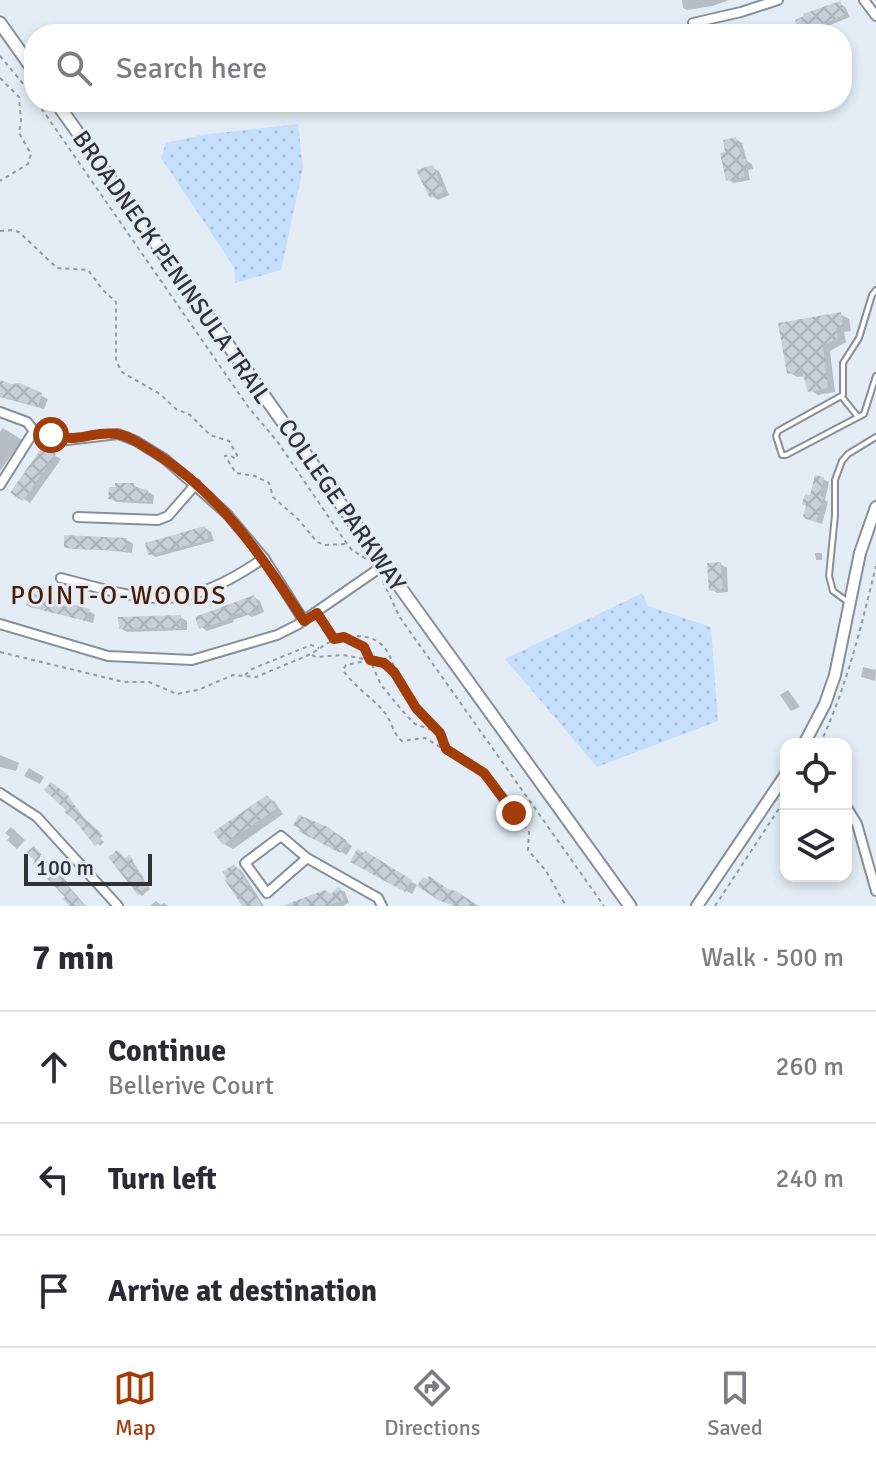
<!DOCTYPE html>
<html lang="en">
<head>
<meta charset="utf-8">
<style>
	:root { --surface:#fff; --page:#f2f2f3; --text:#2b2b33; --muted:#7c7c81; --line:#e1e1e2; --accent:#a23d0a }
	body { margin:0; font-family:Signika,sans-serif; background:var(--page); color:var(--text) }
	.controls { position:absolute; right:24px; bottom:24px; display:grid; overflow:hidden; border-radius:16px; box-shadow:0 4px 12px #0003 }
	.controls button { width:72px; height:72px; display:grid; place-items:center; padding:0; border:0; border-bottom:2px solid var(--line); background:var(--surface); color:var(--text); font:40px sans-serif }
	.scale { position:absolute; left:24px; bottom:20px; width:128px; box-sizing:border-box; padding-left:8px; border:4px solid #2f3236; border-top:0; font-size:22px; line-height:28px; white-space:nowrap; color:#2f3236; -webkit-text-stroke:6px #e4edf6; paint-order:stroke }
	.stop { position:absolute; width:24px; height:24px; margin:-18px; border:6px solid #a23d0a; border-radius:50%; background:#fff }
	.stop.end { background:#a23d0a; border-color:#fff; box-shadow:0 2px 8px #0008 }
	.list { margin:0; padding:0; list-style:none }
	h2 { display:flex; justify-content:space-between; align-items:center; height:104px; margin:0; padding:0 32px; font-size:34px }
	h2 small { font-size:26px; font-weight:400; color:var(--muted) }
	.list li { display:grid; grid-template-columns:52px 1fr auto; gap:24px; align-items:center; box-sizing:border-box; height:112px; padding:0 32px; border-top:2px solid var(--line) }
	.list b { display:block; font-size:30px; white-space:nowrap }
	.list p { margin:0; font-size:26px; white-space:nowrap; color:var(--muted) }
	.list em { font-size:26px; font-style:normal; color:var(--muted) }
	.icon { flex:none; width:44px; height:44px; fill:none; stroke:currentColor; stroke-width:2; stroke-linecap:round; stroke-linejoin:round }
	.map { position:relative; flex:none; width:876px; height:906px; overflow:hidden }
	.search { position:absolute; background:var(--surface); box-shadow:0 4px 12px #0003; left:24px; right:24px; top:24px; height:88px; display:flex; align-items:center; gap:20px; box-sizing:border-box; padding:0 28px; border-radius:32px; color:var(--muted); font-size:30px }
	.sheet { height:440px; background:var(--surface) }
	nav { display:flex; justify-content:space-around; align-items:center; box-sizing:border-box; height:112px; border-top:2px solid var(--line); background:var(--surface); font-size:22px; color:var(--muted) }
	nav a { display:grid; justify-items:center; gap:4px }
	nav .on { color:var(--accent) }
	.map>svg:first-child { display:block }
	.grass { fill:url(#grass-dots) }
	.shadow { fill:#0003 }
	.building { fill:url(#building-cross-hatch) }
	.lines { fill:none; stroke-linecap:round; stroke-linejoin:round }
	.service-casing { stroke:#888f98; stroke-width:8 }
	.minor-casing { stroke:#888f98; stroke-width:12 }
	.tertiary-casing { stroke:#888f98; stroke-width:14 }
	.secondary-casing { stroke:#888f98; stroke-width:15 }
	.path { stroke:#949aa1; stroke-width:2; stroke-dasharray:4 4; stroke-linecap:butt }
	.service { stroke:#fff; stroke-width:4 }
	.minor { stroke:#fff; stroke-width:8 }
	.tertiary { stroke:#fff; stroke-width:10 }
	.secondary { stroke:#fff; stroke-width:11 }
	.route { stroke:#a23d0a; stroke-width:10 }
	.labels { text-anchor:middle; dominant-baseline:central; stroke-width:6; stroke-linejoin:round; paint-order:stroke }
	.street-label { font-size:24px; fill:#2f3236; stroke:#e4edf6 }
	.neighbourhood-label { font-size:26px; letter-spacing:2px; fill:#4b1a05; stroke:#e4edf6 }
</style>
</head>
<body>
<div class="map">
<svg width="876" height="906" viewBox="0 0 876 906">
	<defs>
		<pattern id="grass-dots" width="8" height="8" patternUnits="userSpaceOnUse" patternTransform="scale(2)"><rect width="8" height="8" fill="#c6dffc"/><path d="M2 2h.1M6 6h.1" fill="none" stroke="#aac0d9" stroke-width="1.8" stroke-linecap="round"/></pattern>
		<pattern id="building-cross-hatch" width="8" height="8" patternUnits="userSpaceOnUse" patternTransform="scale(2)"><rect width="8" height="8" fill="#c7cfd8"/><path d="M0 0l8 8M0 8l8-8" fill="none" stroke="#abb2ba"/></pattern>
	</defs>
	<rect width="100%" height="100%" fill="#e4edf6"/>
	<g class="grass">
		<path d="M298,124L303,168L281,270L235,283L234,267L161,158L166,143L201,135Z"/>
		<path d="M642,593L648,606L711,627L718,721L597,767L505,659Z"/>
	</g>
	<g class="shadow">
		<path d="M682,0H729L713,6L687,10L683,8Z"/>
		<path d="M840,4L845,7L850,17L808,34L802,32Z"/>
		<path d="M782,24L786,26L789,34H766L765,30Z"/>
		<path d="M736,139L742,143L747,161L752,164L753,169L748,170L750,180L734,183L727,179L728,153Z"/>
		<path d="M433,168L439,171L449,195L438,200L432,196Z"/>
		<path d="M840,314L849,319L851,331L844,332L846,342L830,351L835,392L818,395L810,390L806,376L797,377L789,372Z"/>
		<path d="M0,383L20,385L48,399L44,409L0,397Z"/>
		<path d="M3,428L22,440L0,471V432Z"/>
		<path d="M43,449L61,459L30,503L13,492Z"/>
		<path d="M823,479L829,482L825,500L828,502L822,524L814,521L811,498Z"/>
		<path d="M133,485L154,495L153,504L116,502L110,498Z"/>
		<path d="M205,528L211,532L214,541L156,557L150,554Z"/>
		<path d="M127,540L133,544L132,553L70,546Z"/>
		<path d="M815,553H822V560H816Z"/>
		<path d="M720,564L727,568L728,592L717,593L711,589Z"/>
		<path d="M31,595L89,611L95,615L93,623L35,607Z"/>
		<path d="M254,597L260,601L264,612L252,617L248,615L233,620L234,622L207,631L201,627Z"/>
		<path d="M180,617L187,621V630L127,632L120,628Z"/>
		<path d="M863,667L876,670L875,681L861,677Z"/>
		<path d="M788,690L800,707L791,711L780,695Z"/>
		<path d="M0,755L19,763L16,771L0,767Z"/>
		<path d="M29,768L44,777L40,784L24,776Z"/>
		<path d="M55,786L70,799L84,818L103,836L100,838L104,842L100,846Z"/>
		<path d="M267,797L275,802L283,814L233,849L224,844Z"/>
		<path d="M11,827L25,840L17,849L7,840L10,837L5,833Z"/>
		<path d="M301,830L334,834L352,846L347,855Z"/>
		<path d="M37,850L86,906H73Z"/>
		<path d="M366,854L417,885L412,894L353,861Z"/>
		<path d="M126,860H132L150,889L142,896L139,894Z"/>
		<path d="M234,867L241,870L264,906H245Z"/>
		<path d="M339,889L345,892L349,903L343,906H286L332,896Z"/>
		<path d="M156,901L161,905L164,903L168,906H150Z"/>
	</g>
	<g class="building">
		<path d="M840,1L847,14L800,33L795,20L804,16L803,14Z"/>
		<path d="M736,137L742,159H746L747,166L743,167L745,177L726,181L720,153L725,152L723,140Z"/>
		<path d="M433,165L444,192L430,198L416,170Z"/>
		<path d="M841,312L843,327L836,328L838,338L823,346L828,388L808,392L802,371L787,374L778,323Z"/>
		<path d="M0,380L11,384L20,383L42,393L38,407L0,396Z"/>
		<path d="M43,446L56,454L23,501L10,493Z"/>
		<path d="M815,475L824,477L820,496L824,497L816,522L806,519L803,516L806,506L802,504L805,494L810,495Z"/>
		<path d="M115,483H134V487L148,490L147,502L108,499L109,487H115Z"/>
		<path d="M205,526L208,538L201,542L148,555L145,543Z"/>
		<path d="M64,535L127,538L126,551L71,549L64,547Z"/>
		<path d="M721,562L723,590L709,591L707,563Z"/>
		<path d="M30,593L90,609L86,621L33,608L26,605Z"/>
		<path d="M254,595L259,609L244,615L243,612L228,617L229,619L199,629L195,617Z"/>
		<path d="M181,615V628L119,629L118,617Z"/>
		<path d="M51,782L67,794L80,814L101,833L98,836L102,840L95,846L74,820L64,812L66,810L44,790Z"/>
		<path d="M267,795L276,809L223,845L213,832Z"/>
		<path d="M299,815L328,827L347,841L340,853L298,831L300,829L293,825Z"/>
		<path d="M34,846L68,883L66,885L85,906H70L63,899L65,897L33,864L35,861L27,852Z"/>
		<path d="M357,849L364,853L365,851L412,880L405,892L350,862Z"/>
		<path d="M117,850L125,858L129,855L133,860L131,862L144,877L141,879L147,886L138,895L108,857Z"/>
		<path d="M234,864L248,884L262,906H242L225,880L227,879L222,872Z"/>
		<path d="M429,876L448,889L456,891L479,906H454L438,900L417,886L423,877L427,879Z"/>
		<path d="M339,886L344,900L327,906H282L325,890L331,894Z"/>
	</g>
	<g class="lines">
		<defs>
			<g id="service">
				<path d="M876,290L872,295L859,338L843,363V395L778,431L776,436L782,455H786L864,414L876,376"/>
				<path d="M842,397L858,417"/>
				<path d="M848,602L833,591L829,576L835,515V480L842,461L848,454L876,437"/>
			</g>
			<g id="minor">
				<path d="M864,0L876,16"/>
				<path d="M693,23L741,12L778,0"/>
				<path d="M0,412L27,422L34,431L67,440L118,434L136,441L165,459L227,514L264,558L304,621"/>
				<path d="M0,485L34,431"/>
				<path d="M78,517L158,520L168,516L196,484"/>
				<path d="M61,578C151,602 183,614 264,558"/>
				<path d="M0,624L108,656L192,660L277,635L297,625L384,565"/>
				<path d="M0,793L37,817L118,906"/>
				<path d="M846,806L857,824L876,891"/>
				<path d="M307,858L267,893L245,863L281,836L307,858L378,898L382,906"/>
			</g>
			<g id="tertiary">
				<path d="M804,744L825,704L835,675L860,553L876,507"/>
				<path d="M697,906L786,774"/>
			</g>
			<g id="secondary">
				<path d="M0,23L34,71"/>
				<path d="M56,102L384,565L630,906"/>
			</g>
		</defs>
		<use href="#service" class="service-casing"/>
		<use href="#minor" class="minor-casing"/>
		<use href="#tertiary" class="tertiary-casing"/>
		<use href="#secondary" class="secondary-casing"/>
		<g class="path">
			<path d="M0,56L34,97"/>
			<path d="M0,78L19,97L21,121L19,133L31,154L28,164L0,181"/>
			<path d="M37,102L249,408L277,441L347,544L352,550L368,560"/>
			<path d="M0,231L11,230L19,232L57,268L88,270L103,290L116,302V361L122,372L160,394L176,409L190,415L210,435L229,441L237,455L236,459L229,455L225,456L236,473L255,476L269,483L273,497L299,520L317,542L325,545L346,544"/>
			<path d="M383,581L399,616L604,906"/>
			<path d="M322,620L333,638"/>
			<path d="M360,645L358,636C396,638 390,671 406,695C415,709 428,720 439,732"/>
			<path d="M0,652L124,682H149L177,694L198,690L233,675L256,677L311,654L334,639L344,637L364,647L370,660L346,665L343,670C353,686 373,698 385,713C392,722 393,734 402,741L425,738L484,773L529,832L528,850L546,871L566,906"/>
			<path d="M312,655L316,657L343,655L370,660L381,685L406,715L415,724L440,733L445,748"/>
			<path d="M371,659L384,663L393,671"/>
			<path d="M245,675L252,669L311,645L319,648"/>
			<path d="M820,744C847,686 861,627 876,566"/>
			<path d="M715,906L786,798"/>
		</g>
		<use href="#service" class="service"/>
		<use href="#minor" class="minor"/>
		<use href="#tertiary" class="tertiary"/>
		<use href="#secondary" class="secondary"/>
	</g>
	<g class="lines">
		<path class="route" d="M51,435C81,444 92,430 117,434C131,436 143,446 155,453C221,494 263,558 304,621L317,613L334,639L344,637L364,647L370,660L384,663L394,672L416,708L440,733L446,749L484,773L514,813"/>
	</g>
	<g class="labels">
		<g class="street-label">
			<text transform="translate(172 267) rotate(55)">BROADNECK PENINSULA TRAIL</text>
			<text transform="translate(342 505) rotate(55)">COLLEGE PARKWAY</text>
		</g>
		<g class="neighbourhood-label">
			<text x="119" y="596">POINT-O-WOODS</text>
		</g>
	</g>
</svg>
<div class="controls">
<button><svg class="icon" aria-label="locate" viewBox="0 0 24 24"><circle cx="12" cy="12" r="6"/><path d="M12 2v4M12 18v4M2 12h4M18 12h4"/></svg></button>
<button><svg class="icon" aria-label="layers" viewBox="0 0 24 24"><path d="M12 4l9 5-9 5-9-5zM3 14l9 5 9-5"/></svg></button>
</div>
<div class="scale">100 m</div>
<div class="stop" style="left:51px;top:435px"></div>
<div class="stop end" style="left:514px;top:813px"></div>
<div class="search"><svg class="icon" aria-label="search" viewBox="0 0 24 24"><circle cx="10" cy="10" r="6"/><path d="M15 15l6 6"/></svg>Search here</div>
</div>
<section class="sheet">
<h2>7 min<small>Walk · 500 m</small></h2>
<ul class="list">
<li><svg class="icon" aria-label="ahead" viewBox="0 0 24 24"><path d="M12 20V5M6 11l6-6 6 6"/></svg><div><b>Continue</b><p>Bellerive Court</p></div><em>260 m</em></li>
<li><svg class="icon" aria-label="left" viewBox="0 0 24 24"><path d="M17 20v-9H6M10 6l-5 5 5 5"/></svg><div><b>Turn left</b></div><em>240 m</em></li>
<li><svg class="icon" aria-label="arrive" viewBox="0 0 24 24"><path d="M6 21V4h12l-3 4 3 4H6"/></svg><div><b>Arrive at destination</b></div></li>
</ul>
</section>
<nav>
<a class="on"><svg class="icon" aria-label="map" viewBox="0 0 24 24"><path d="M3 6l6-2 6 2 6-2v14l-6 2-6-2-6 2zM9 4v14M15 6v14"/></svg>Map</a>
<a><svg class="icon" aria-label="directions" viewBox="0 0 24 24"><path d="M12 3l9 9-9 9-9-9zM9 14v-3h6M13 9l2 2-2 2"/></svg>Directions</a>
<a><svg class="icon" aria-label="saved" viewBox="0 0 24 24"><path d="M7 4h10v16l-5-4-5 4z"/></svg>Saved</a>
</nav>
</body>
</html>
